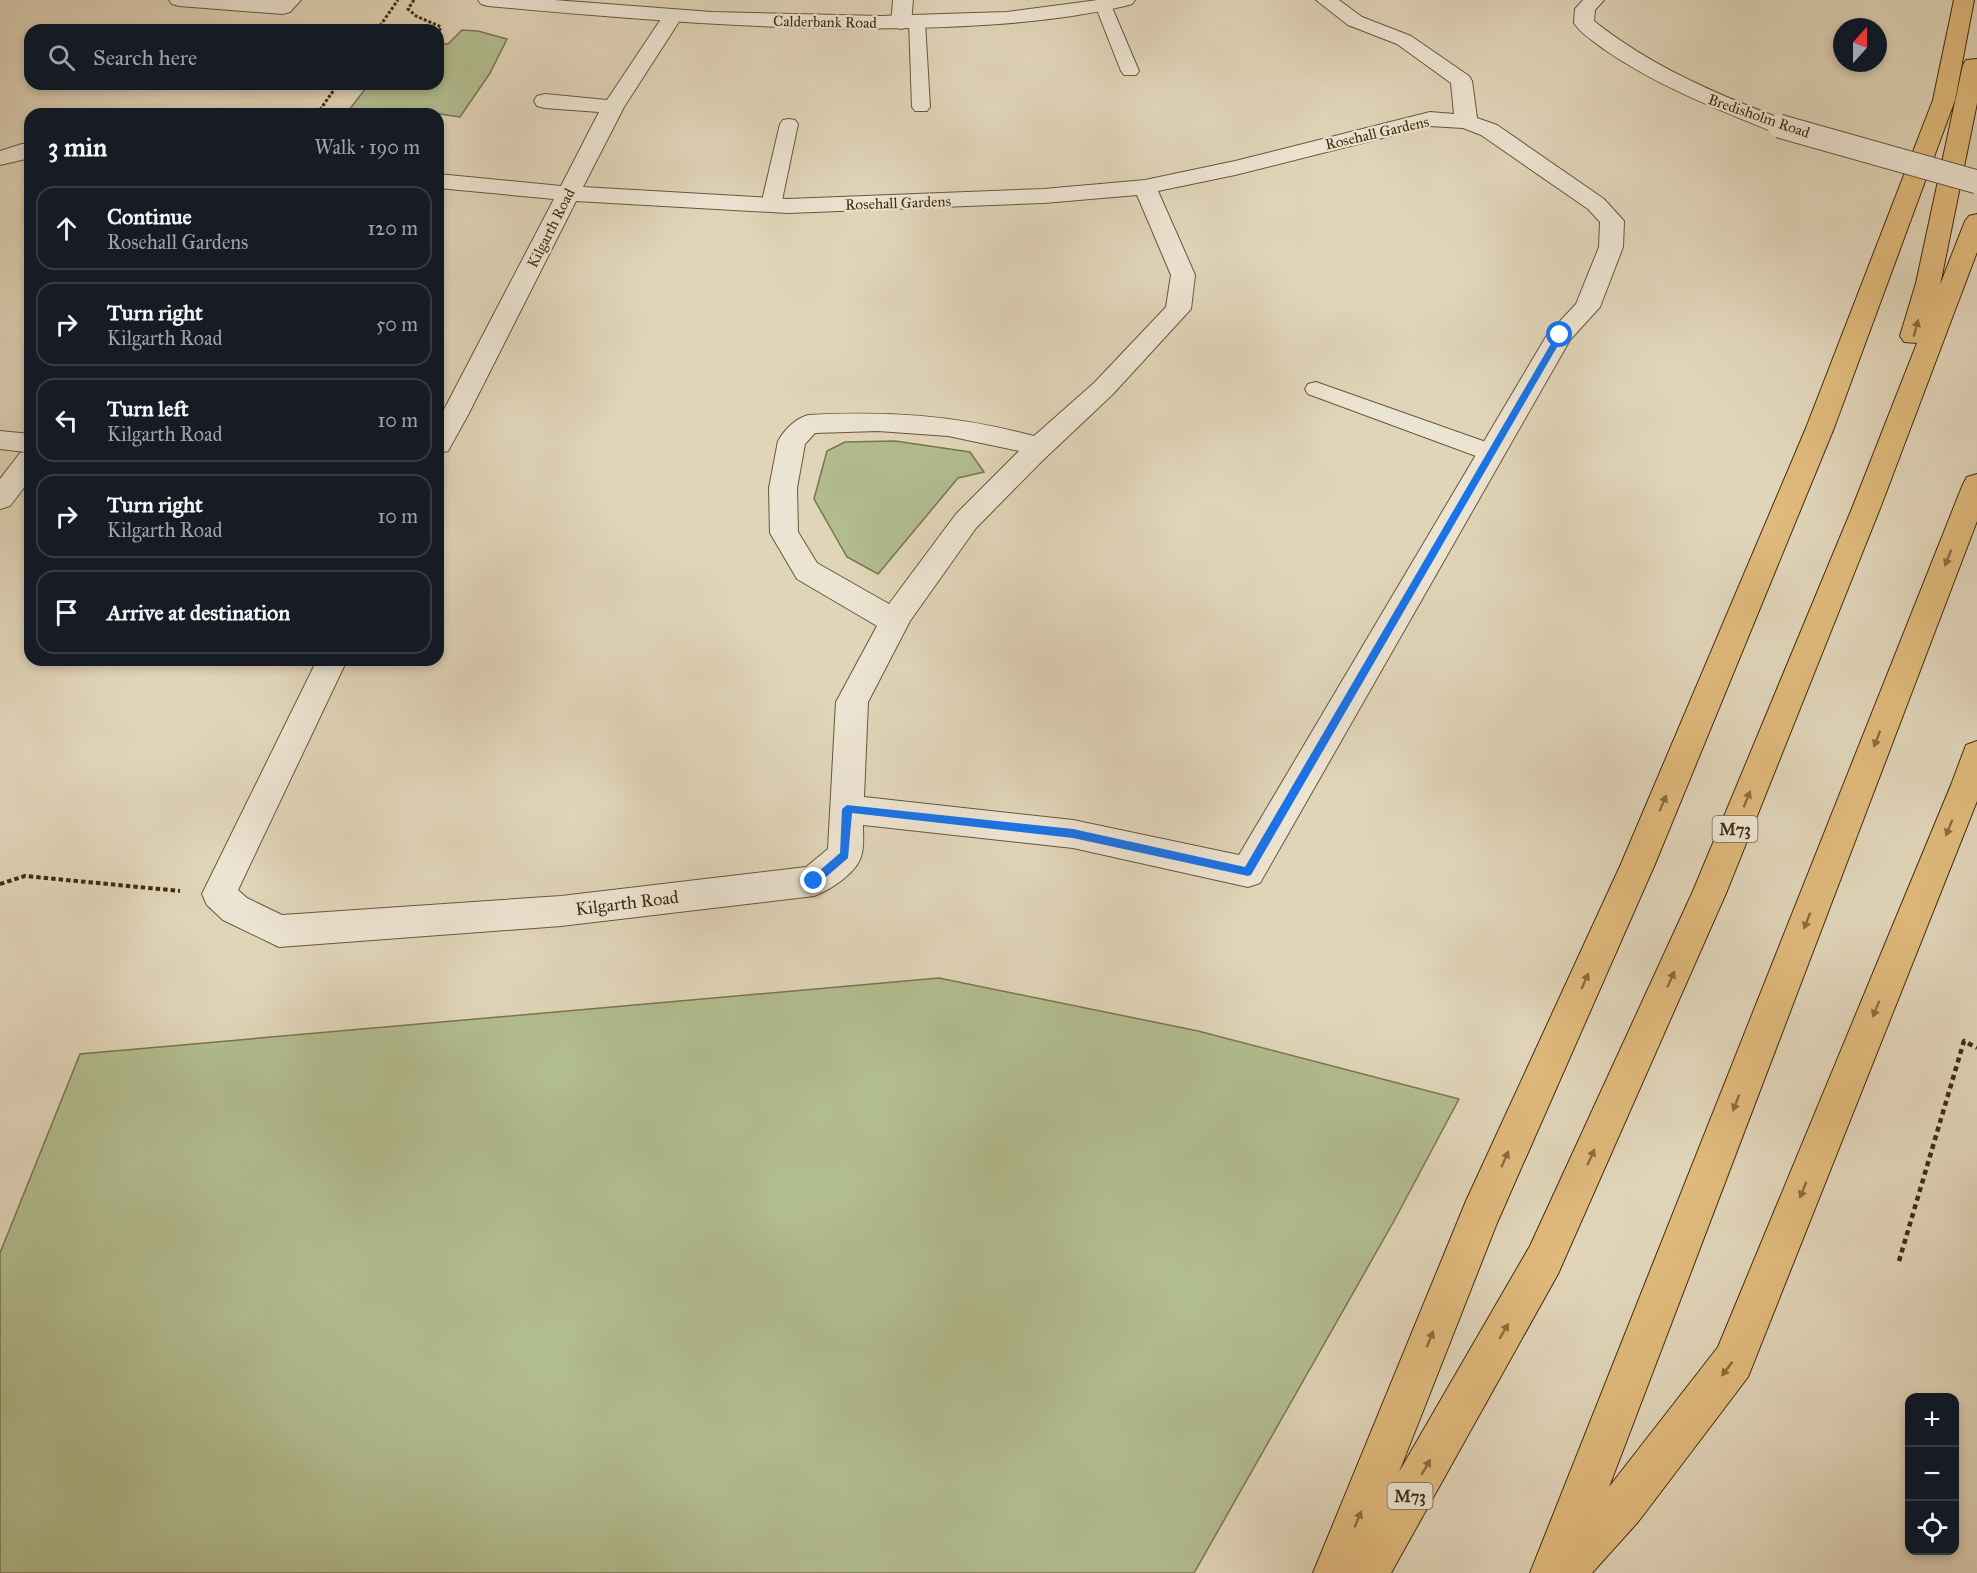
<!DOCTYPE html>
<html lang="en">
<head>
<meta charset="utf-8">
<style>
	:root { --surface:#171b24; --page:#20242c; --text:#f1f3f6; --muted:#9ea1a6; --line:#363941 }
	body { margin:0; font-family:"IM FELL Great Primer",serif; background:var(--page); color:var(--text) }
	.controls { position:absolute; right:18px; bottom:18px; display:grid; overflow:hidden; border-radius:12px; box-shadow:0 3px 9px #0003 }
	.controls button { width:54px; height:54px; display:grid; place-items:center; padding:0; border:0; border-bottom:2px solid var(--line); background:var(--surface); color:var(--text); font:30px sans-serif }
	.compass { position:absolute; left:1833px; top:18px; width:54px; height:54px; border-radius:50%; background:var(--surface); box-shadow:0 3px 9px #0003; rotate:21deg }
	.stop { position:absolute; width:18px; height:18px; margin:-14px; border:4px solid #1a73e8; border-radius:50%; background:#fff }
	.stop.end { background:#1a73e8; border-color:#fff; box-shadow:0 2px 6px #0008 }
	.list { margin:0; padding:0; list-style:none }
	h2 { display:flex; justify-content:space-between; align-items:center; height:78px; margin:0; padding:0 24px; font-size:26px }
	h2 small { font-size:20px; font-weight:400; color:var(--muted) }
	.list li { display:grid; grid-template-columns:39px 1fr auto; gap:18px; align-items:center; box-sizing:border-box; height:84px; margin:0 12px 12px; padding:0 12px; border:2px solid var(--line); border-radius:18px }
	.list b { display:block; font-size:22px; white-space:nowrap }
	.list p { margin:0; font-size:20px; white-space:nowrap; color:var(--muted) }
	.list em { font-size:20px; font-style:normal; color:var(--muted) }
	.icon { flex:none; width:33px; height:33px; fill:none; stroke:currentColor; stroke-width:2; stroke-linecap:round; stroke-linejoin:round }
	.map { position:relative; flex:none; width:1977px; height:1573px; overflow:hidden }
	.search { position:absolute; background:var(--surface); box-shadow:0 3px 9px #0003; left:24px; top:24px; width:420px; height:66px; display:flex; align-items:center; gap:15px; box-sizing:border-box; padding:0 21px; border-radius:18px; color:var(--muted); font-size:22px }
	.panel { position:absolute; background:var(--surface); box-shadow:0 3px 9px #0003; left:24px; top:108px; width:420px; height:558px; border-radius:18px }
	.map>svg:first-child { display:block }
	.green { fill:#b2bd90; stroke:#7a754f; stroke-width:1.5 }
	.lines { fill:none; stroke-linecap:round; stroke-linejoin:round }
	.service-casing { stroke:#6a5739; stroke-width:2 }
	.minor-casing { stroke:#6a5739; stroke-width:2 }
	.tertiary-casing { stroke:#6a5739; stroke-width:2 }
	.motorway-casing { stroke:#422d0e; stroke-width:2 }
	.path-far2 { stroke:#422d0e; stroke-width:3; stroke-dasharray:3 2; stroke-linecap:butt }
	.path-far1 { stroke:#422d0e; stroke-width:4; stroke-dasharray:4.5 3; stroke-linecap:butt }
	.path { stroke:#422d0e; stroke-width:4.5; stroke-dasharray:5 4; stroke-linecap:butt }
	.service { fill:#ece4d2; fill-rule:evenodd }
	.minor { fill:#ece4d2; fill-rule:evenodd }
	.tertiary { fill:#ece4d2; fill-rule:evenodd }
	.motorway { fill:#e0ba7c; fill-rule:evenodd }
	.minor-bridge-casing { stroke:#6a5739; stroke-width:25; stroke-linecap:butt }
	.minor-bridge { stroke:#ece4d2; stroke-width:23 }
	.oneway { fill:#896c3f }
	.route { fill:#1a73e8 }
	.labels { text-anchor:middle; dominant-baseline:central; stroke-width:4.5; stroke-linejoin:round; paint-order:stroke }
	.far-street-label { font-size:15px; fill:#422d0e; stroke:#ece4d2 }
	.shield { fill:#ece4d2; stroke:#756449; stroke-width:1.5 }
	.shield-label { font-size:16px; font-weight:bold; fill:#422d0e }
	.street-label { font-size:18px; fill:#422d0e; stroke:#ece4d2 }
</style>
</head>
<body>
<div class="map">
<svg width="1977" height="1573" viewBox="0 0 1977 1573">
	<rect width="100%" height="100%" fill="#e1d5b9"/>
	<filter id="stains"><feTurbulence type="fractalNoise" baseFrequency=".00333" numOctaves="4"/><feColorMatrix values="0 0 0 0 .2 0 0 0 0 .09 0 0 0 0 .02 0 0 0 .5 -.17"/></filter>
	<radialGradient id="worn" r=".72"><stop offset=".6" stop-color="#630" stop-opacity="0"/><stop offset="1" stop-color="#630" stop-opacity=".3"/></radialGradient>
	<g class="green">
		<path d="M462,30L478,31L507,39L490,73L460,117L433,113L346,114L369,84H438V43L448,44Z"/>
		<path d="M895,441L970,452L984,472L958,478L878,574L847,557L814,499L827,451L845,442Z"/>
		<path d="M939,978L1198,1031L1459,1099L1394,1221L1194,1573H0V1253L80,1054Z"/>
	</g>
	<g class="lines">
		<defs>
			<g id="service">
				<path d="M1103,0L1111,5L1139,71L1136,75H1124L1121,71L1095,5Z"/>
				<path d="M917,17L925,22L930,107L927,111H915L912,107L909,22Z"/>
				<path d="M789,119L795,120L798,124L781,205L778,209H764L761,205L780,124L783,120Z"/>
				<path d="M1316,382L1500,447L1503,453L1500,459L1492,461L1484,459L1308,394L1305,389L1308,384Z"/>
			</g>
			<g id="minor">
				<path d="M169,0H301L290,12L283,14L179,6L172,4Z"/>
				<path d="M893,0H913L911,23L908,27L901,29L894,27L891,23Z"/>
				<path d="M1316,0H1339L1362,17L1411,36L1469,76L1472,81L1477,118L1497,125L1604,199L1624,221L1623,247L1600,307L1570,340L1260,883L1248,887L1073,848L863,825C863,834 864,844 862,853C859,872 830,890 814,896L561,926L279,947L223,920L207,905L202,894L317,660H347L238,890L247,898L282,915L561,896L806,867L828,849L836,702L877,626L797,579L770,533L769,488L778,441C785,429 795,419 808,415C890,411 955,415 1034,436L1094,383L1166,307L1171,275L1137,195L1044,203L788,213L576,201L469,413L448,451L438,453V421L554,199L438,188V174L561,186L599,112L545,108L537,106L534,101L537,96L545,94L607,100L665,13H679L682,17L624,107L583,187L788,199L1044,189L1145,180L1235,161L1430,112L1454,114L1451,83L1397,44L1348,25ZM1430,126L1463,128L1481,135L1588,209L1600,222L1599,247L1576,304L1547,335L1239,855L1073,820L864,797L868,702L910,621L976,528L1042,461L1112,395L1191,309L1195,275L1158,191L1235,175ZM878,431L948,436L1019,451L956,514L889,604L817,563L798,532L797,488L805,444L815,433Z"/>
				<path d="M1583,0H1604L1595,10L1594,21C1652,67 1718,95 1787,121L1790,126L1787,131L1779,133L1771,131C1714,108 1656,85 1605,50C1595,42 1581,34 1574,23L1575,9Z"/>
				<path d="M22,144H30V158L0,165V151Z"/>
				<path d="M0,431L30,434V480L10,506L0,509V479L20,453L25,452L0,449Z"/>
			</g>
			<path id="tertiary" d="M478,0H554L712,12L880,16L1007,12L1098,0H1135L1132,4L1125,6C1055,22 985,26 913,28C771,31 630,19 488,6L481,4Z"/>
			<g id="motorway">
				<path d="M1954,0H1974L1955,100L1834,428L1655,864L1497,1223L1399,1472L1530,1246L1693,891L1853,506L1917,343L1904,342L1900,336L1916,283L1963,65L1966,60L1977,59V103L1940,285L1965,221L1969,216L1977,214V252L1881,506L1727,891L1558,1274L1391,1573H1313L1466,1201L1621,864L1806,428L1933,100Z"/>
				<path d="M1977,474V521L1609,1487L1718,1347L1951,785L1966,745L1977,741V801L1754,1362L1748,1377L1638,1522L1592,1573H1530L1963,484L1967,477Z"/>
			</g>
		</defs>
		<use href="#service" class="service-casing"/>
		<use href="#minor" class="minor-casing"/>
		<use href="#tertiary" class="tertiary-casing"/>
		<use href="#motorway" class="motorway-casing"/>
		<g class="path-far2">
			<path d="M414,0L408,9L416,16L441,27L438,34"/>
			<path d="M377,30L398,0"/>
			<path d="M317,114L338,84"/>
		</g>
		<path class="path-far1" d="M0,884L25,876L180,891"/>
		<path class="path" d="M1899,1261L1964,1041L1977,1048"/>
		<use href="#service" class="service"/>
		<use href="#minor" class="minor"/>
		<use href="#tertiary" class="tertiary"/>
		<use href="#motorway" class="motorway"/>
		<defs>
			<path id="minor-bridge" d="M1779,126L1977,182"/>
		</defs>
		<use href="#minor-bridge" class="minor-bridge-casing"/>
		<use href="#minor-bridge" class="minor-bridge"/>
	</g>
	<defs><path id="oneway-solid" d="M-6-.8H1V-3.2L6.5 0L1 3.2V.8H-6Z" transform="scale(1.5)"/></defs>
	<g class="oneway">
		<use href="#oneway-solid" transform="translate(1916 328) rotate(-75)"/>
		<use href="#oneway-solid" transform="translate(1948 558) rotate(111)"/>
		<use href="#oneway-solid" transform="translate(1877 739) rotate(111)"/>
		<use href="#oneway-solid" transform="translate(1747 799) rotate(-68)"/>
		<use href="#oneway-solid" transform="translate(1663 803) rotate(-67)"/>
		<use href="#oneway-solid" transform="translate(1949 828) rotate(112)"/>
		<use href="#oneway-solid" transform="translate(1807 921) rotate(111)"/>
		<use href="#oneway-solid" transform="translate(1671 979) rotate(-66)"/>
		<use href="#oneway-solid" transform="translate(1585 981) rotate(-66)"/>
		<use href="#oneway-solid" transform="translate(1876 1009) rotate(112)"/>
		<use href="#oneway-solid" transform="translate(1736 1103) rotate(111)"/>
		<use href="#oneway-solid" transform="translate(1591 1157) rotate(-66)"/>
		<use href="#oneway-solid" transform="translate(1505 1159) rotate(-66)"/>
		<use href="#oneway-solid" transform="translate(1803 1190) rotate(112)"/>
		<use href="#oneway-solid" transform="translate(1504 1331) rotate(-60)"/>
		<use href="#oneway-solid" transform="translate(1430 1339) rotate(-68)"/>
		<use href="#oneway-solid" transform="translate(1727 1369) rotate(127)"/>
		<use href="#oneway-solid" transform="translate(1426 1467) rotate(-60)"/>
		<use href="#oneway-solid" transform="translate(1358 1519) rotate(-68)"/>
	</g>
	<path class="route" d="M1560,333L1564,335L1251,875L1248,876L1073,838L852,813L848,858L818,884H811V878L840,853L842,809L847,805L1073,829L1245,867L1556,335Z"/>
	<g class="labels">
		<g class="far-street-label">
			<text transform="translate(825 22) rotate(1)">Calderbank Road</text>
			<text transform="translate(1759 116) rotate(19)">Bredisholm Road</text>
			<text transform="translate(1377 133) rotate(-13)">Rosehall Gardens</text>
			<text transform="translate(898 203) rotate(-2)">Rosehall Gardens</text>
			<text transform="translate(551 228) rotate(-63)">Kilgarth Road</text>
		</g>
		<g class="shield">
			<rect x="1712.5" y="816" width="45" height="26" rx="4.5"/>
			<rect x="1387.5" y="1483" width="45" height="26" rx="4.5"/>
		</g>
		<g class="shield-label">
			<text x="1735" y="829">M73</text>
			<text x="1410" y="1496">M73</text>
		</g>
		<g class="street-label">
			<text transform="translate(627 903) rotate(-7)">Kilgarth Road</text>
		</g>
	</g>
	<rect width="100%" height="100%" filter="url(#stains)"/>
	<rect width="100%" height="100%" fill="url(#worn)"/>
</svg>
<div class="controls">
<button>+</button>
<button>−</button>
<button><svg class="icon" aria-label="locate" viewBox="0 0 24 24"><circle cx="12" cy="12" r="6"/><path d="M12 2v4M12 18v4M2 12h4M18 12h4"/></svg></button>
</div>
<svg class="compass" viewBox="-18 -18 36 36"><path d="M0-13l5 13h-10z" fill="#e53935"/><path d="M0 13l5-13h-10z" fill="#9ea1a6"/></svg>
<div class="stop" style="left:1560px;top:335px"></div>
<div class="stop end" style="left:814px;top:881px"></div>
<div class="search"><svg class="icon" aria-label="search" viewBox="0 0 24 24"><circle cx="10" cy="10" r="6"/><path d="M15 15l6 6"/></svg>Search here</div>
<section class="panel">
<h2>3 min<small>Walk · 190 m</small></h2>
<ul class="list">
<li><svg class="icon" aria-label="ahead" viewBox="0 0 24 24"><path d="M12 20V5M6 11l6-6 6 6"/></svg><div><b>Continue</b><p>Rosehall Gardens</p></div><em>120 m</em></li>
<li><svg class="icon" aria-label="right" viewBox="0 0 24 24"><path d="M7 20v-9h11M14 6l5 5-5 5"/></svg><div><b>Turn right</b><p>Kilgarth Road</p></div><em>50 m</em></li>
<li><svg class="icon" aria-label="left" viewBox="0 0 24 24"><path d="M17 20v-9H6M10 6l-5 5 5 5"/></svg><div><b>Turn left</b><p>Kilgarth Road</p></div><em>10 m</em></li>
<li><svg class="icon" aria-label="right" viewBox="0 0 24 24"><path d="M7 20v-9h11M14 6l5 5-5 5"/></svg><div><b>Turn right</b><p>Kilgarth Road</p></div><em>10 m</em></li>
<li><svg class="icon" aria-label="arrive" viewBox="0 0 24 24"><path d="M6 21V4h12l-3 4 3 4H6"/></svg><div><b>Arrive at destination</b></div></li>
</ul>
</section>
</div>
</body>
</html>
